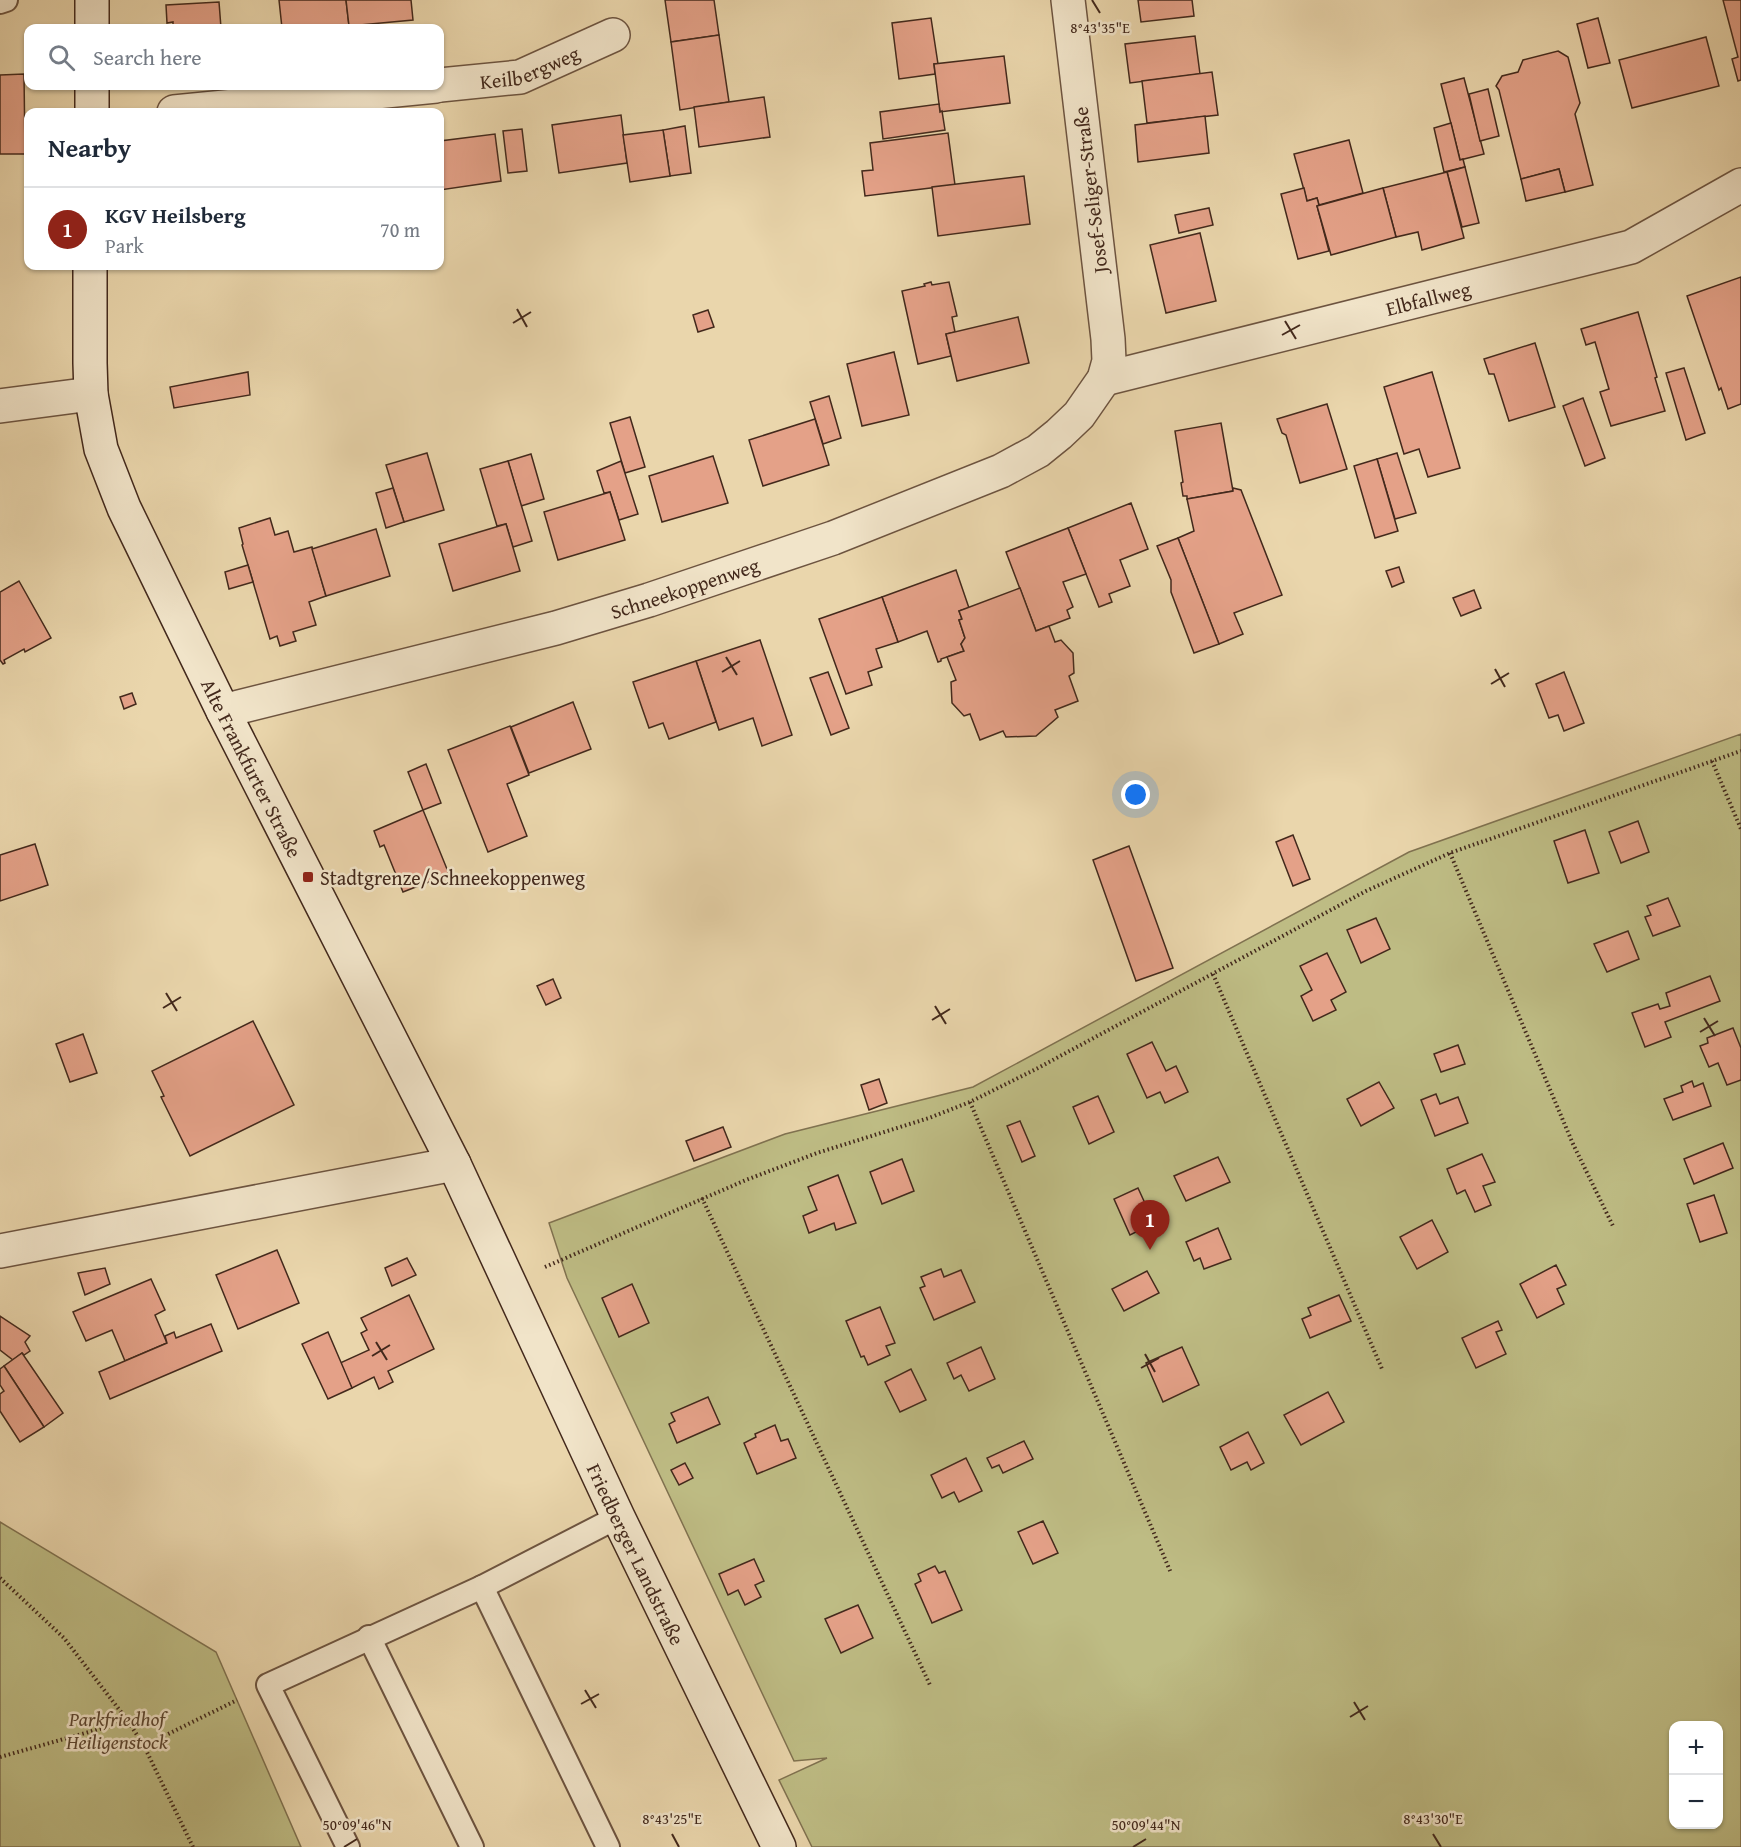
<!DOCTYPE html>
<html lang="en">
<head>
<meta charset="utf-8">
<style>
	:root { --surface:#fff; --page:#f2f2f3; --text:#1f2937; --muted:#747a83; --line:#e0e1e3; --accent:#8f2418 }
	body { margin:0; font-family:"Gentium Book Plus",serif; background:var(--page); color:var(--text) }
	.controls { position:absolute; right:18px; bottom:18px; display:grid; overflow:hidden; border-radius:12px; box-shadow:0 2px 4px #0004 }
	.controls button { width:54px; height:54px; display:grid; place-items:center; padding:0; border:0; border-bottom:2px solid var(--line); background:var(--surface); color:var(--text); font:30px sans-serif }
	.you { position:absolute; left:1136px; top:795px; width:21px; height:21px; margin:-15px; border:4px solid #fff; border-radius:50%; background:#1a73e8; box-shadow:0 0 0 9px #1a73e833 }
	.badge { display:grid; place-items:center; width:39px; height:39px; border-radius:50%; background:var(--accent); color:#fff; font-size:20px; font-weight:700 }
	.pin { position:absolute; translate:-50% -50px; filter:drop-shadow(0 2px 3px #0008) }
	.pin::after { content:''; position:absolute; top:32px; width:21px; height:18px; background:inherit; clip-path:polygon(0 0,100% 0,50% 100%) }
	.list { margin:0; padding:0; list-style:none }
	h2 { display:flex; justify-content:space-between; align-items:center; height:78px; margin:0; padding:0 24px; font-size:26px }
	h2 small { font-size:20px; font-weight:400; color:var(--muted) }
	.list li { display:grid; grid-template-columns:39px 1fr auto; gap:18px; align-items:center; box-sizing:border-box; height:84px; padding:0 24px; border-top:2px solid var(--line) }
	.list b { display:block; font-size:22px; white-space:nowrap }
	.list p { margin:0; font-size:20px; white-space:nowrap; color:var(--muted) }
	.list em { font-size:20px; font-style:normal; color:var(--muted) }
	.icon { flex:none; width:33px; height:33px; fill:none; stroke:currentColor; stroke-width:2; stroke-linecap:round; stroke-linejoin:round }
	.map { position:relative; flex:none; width:1741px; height:1847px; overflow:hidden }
	.search { position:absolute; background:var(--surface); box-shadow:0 2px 4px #0004; left:24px; top:24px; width:420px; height:66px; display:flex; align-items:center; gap:15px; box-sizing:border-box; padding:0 21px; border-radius:12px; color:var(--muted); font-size:22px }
	.panel { position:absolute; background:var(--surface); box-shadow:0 2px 4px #0004; left:24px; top:108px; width:420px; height:162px; border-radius:12px }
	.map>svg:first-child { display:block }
	.green { fill:#bebc84; stroke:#807250; stroke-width:1.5; fill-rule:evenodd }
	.building { fill:#e4a188; stroke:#43291c; stroke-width:1.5 }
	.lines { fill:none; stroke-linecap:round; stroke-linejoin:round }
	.lane-casing { stroke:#6d5440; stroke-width:26 }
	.street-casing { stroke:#6d5440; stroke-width:36 }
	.secondary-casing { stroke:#43291c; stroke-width:36 }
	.path { stroke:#43291c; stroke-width:4; stroke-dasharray:1.5 3; stroke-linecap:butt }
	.lane { stroke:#f1e4c9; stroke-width:22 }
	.street { stroke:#f1e4c9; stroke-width:33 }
	.secondary { stroke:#f1e4c9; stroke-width:33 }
	.ticks { fill:none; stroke:#43291c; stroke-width:2 }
	.poi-dot { fill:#8f2418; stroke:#f1e4c9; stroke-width:2 }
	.labels { text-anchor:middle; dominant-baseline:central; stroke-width:5; stroke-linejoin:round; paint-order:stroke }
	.street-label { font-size:20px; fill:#43291c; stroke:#f1e4c9 }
	.poi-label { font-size:20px; fill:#43291c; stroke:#f1e4c9; text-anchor:start }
	.park-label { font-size:20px; font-style:italic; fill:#5c4631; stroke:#f1e4c9 }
	.ticks-label { font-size:15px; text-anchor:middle; fill:#43291c; stroke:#f1e4c9; stroke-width:5; stroke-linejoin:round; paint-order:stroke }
</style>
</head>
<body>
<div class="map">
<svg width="1741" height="1847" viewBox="0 0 1741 1847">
	<rect width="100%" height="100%" fill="#ead6ac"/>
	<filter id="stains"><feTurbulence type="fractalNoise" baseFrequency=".00333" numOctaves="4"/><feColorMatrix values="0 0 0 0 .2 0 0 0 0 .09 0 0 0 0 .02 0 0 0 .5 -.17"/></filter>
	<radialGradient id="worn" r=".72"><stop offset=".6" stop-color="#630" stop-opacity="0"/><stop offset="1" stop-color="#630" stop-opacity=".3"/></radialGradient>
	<g class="green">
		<path d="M1741,734V1847H812L779,1780L827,1758L794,1761L567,1278L549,1223L785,1134L973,1087L1409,852ZM1674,1726H1718V1824H1674Z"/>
		<path d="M0,1522L216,1652L301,1847H0Z"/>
	</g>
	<g class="building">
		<path d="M279,0H346L349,26L328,28H282Z"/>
		<path d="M346,0H411L413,20L349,26Z"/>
		<path d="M665,0H714L719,35L671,42Z"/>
		<path d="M1138,0H1192L1194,16L1141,22Z"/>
		<path d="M1723,0H1741V80L1738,81L1732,59L1738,57Z"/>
		<path d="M219,2L221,28H173V22L167,23L166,5Z"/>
		<path d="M931,18L938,64H934L935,74L899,79L892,23Z"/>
		<path d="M1598,18L1610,63L1588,68L1577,24Z"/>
		<path d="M719,35L729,102L680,110L671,42Z"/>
		<path d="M1195,36L1200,74L1130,83L1125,44Z"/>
		<path d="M1706,37L1719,86L1632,108L1619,60Z"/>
		<path d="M1558,51L1568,57L1580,103L1575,114L1593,185L1565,192L1559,169L1521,179L1499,90L1496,86L1502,76L1518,72L1523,60Z"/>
		<path d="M1004,56L1010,103L940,112L934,64Z"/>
		<path d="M1212,72L1218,115L1147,123L1142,81Z"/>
		<path d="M24,74L25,154H0V75Z"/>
		<path d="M1464,78L1484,154L1460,160L1441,84Z"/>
		<path d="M1488,89L1499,136L1480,141L1469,94Z"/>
		<path d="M764,97L770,137L699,147L694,107Z"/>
		<path d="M939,104L940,112L942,111L945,130L883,139L880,112Z"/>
		<path d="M621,115L627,163L559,173L552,125Z"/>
		<path d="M1205,116L1209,153L1138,162L1135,125Z"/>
		<path d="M1451,123L1460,160L1463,159L1465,167L1444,172L1434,128Z"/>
		<path d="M685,126L691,173L670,176L663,130Z"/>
		<path d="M522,129L527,171L508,173L503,131Z"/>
		<path d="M663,130L670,176L630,182L623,135Z"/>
		<path d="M948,133L955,185L865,196L862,171L873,170L870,143Z"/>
		<path d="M495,134L501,181L440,190V141Z"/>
		<path d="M1349,140L1363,193L1319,205L1317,198L1307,201L1294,154Z"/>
		<path d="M1465,167L1479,223L1462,227L1447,172Z"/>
		<path d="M1559,169L1565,192L1526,201L1521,179Z"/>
		<path d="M1447,172L1464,238L1422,250L1418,232L1396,237L1383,188Z"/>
		<path d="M1024,176L1030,224L938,236L932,187Z"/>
		<path d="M1304,188L1307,201L1317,198L1319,205L1317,206L1329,251L1298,259L1281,194Z"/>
		<path d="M1383,188L1396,237L1331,255L1317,206Z"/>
		<path d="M1209,208L1213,225L1179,233L1175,215Z"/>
		<path d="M1200,233L1216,301L1166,313L1150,245Z"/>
		<path d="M1741,277V404L1728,409L1721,388L1719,390L1687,296Z"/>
		<path d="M931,282L932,285L949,282L957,316L952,317L955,332L946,334L951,356L918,364L902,291L925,286L924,284Z"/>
		<path d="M708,310L714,327L698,332L693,315Z"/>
		<path d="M1638,312L1657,377L1655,378L1665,411L1611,426L1600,392L1609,389L1595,342L1586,345L1581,329Z"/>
		<path d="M1018,317L1029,363L957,381L946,334Z"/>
		<path d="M1535,343L1555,407L1509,421L1494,374H1489L1484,359Z"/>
		<path d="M894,352L909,415L862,426L847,364Z"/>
		<path d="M1684,368L1705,433L1686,440L1666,373Z"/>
		<path d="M248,372L250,395L174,408L170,387Z"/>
		<path d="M1432,372L1460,468L1428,477L1419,449L1404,454L1384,387Z"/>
		<path d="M829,396L841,438L823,444L810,402Z"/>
		<path d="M1583,398L1605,458L1585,466L1563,406Z"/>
		<path d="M1327,404L1347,469L1300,483L1286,435L1282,433L1277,419Z"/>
		<path d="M630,417L645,467L625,473L610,423Z"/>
		<path d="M815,419L829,465L763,486L749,440Z"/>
		<path d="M1221,423L1233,491L1187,499V496H1183L1181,483L1183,482L1175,431Z"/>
		<path d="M427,453L444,510L404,522L386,465Z"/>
		<path d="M1397,453L1416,513L1395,519L1377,459Z"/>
		<path d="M531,454L544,499L521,506L508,461Z"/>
		<path d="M713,456L728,503L662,522L649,476Z"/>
		<path d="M1377,459L1398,531L1375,538L1354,466Z"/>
		<path d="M508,461L532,541L513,547L506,524L497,526L480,469Z"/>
		<path d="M621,461L638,514L619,520L610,492L604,493L597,471Z"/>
		<path d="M393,488L404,522L386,528L376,493Z"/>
		<path d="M1233,488L1241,490L1282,595L1234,613L1243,634L1219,644L1178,538L1194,531L1187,499L1233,491Z"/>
		<path d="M610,492L625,540L558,560L544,512Z"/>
		<path d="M1131,503L1148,549L1120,560L1130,586L1109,594L1112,602L1099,607L1068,528Z"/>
		<path d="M270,518L275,535L288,531L294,552L312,547L326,596L309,602L316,625L293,632L296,641L280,646L277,636L270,639L242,545L243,544L239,528Z"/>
		<path d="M506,524L520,571L453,591L439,544Z"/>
		<path d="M1068,528L1086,574L1063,582L1073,607L1067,610L1070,618L1036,631L1006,552Z"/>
		<path d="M376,529L390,576L326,596L312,549Z"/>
		<path d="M1178,538L1219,644L1194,653L1171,592V580L1157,546Z"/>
		<path d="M248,565L253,582L229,589L225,572Z"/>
		<path d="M1399,567L1404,582L1392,587L1386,571Z"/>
		<path d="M956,570L969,608L959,611L962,619L959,620L965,638L961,644L964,651L941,659V661L938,662L927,631L898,642L882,597Z"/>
		<path d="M19,581L51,638L25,652L24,649L4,660L5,663L3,664L0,660V592Z"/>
		<path d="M1020,588L1036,631L1049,626L1055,642L1061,640L1073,653L1074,673L1069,676L1078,701L1055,710L1058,717L1036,736L1006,737L1003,731L980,740L970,714L964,716L952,703L951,682L956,680L947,657L964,651L961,644L965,638L959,620L962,619L959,611Z"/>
		<path d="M1474,590L1481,608L1461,616L1453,598Z"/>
		<path d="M882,597L898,642L876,649L882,667L868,672L872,685L846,694L819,619Z"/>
		<path d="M760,640L792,735L762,746L753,718L719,730L696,661Z"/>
		<path d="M696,661L716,722L669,739L663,723L649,728L633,682Z"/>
		<path d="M828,672L849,728L831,735L810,678Z"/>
		<path d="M1564,672L1584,723L1564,731L1558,715L1549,718L1536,684Z"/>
		<path d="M132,693L136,704L124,709L120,697Z"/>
		<path d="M573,702L591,749L529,773L511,727Z"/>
		<path d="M510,726L529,775L507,784L527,836L488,852L448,750Z"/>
		<path d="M426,764L441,803L423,810L408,772Z"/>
		<path d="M423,810L449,874L403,892L384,845L380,847L374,831Z"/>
		<path d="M1638,821L1649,852L1621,863L1609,832Z"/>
		<path d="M1585,830L1599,873L1568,883L1554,841Z"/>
		<path d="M1293,835L1310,879L1293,886L1276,842Z"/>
		<path d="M35,844L48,885L0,901V855Z"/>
		<path d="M1129,846L1173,968L1136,981L1093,860Z"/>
		<path d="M1668,898L1680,926L1653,936L1645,917L1651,915L1647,906Z"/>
		<path d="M1376,918L1390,949L1361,963L1347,930Z"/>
		<path d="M1628,931L1639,959L1607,972L1594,944Z"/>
		<path d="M1327,953L1346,992L1331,1000L1336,1010L1313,1021L1301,996L1312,990L1300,966Z"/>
		<path d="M1710,976L1720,1001L1665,1022L1671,1037L1645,1047L1632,1013L1658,1004L1660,1009L1670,1006L1666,993Z"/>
		<path d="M553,979L561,998L546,1005L537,986Z"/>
		<path d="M253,1021L294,1105L190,1156L161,1097L164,1096L152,1071Z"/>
		<path d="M1733,1028L1741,1048V1080L1727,1085L1718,1063L1709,1067L1700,1046L1708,1043L1707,1038Z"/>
		<path d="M83,1034L97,1073L70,1082L56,1044Z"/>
		<path d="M1152,1042L1166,1071L1176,1066L1188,1092L1165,1103L1160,1092L1147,1098L1127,1054Z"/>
		<path d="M1458,1045L1465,1064L1441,1072L1434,1054Z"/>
		<path d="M879,1079L887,1103L869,1110L861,1085Z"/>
		<path d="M1692,1081L1694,1087L1703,1083L1711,1106L1673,1120L1664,1099L1683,1092L1681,1086Z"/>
		<path d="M1379,1082L1394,1108L1361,1126L1347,1099Z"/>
		<path d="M1436,1094L1440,1104L1458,1097L1468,1123L1435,1136L1421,1100Z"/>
		<path d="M1098,1096L1114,1132L1089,1144L1073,1107Z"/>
		<path d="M1020,1121L1035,1156L1022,1162L1007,1126Z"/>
		<path d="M723,1127L731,1147L694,1161L686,1141Z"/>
		<path d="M1723,1143L1733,1168L1694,1184L1684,1159Z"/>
		<path d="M1482,1154L1495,1182L1483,1186L1491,1205L1475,1212L1465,1190L1457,1194L1447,1169Z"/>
		<path d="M1218,1157L1230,1182L1186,1201L1174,1176Z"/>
		<path d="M902,1159L914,1191L882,1204L870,1172Z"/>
		<path d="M838,1175L856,1223L836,1230L834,1223L809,1233L803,1216L817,1210L808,1187Z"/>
		<path d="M1138,1188L1154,1223L1130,1235L1114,1199Z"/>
		<path d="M1714,1195L1727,1233L1700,1242L1687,1204Z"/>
		<path d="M1432,1220L1448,1252L1417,1269L1400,1237Z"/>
		<path d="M1218,1228L1231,1259L1204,1269L1200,1258L1194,1261L1186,1242Z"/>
		<path d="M277,1250L299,1303L238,1329L216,1275Z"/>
		<path d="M407,1258L416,1275L392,1286L385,1268Z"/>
		<path d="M1556,1265L1566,1285L1557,1289L1564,1304L1537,1318L1520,1284Z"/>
		<path d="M105,1268L110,1284L85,1295L78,1273Z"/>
		<path d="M941,1269L944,1277L961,1270L975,1302L934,1320L920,1288L925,1286L921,1277Z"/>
		<path d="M1147,1271L1159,1293L1124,1311L1112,1289Z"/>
		<path d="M151,1279L165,1310L155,1315L167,1343L125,1361L112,1330L86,1341L73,1312Z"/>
		<path d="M632,1284L649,1323L619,1337L602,1298Z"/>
		<path d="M409,1295L434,1349L388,1371L393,1382L379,1389L374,1377L352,1388L340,1363L369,1350L361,1333L367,1330L361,1318Z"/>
		<path d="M1339,1295L1351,1321L1310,1338L1302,1319L1311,1315L1308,1308Z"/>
		<path d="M880,1307L895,1343L886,1346L890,1355L868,1365L864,1356L861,1357L846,1321Z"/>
		<path d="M0,1316L30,1336L25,1342L30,1351L24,1355L22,1353L13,1360L0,1350Z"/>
		<path d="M1498,1321L1502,1330L1496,1332L1506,1354L1476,1368L1462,1338Z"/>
		<path d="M211,1324L222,1351L110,1399L99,1372L167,1343L165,1336L174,1332L176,1338Z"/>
		<path d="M328,1332L352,1388L328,1399L302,1344Z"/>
		<path d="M981,1347L995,1379L969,1391L961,1375L954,1379L947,1363Z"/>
		<path d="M1182,1347L1199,1385L1163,1402L1146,1363Z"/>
		<path d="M22,1353L63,1413L44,1427L4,1366Z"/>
		<path d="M4,1366L44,1427L20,1442L0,1411V1394L4,1391L0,1385V1369Z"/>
		<path d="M911,1369L926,1400L900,1412L885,1382Z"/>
		<path d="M1328,1392L1344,1422L1301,1445L1284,1415Z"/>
		<path d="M708,1397L720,1424L677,1443L669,1424L675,1421L671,1413Z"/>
		<path d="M775,1425L781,1441L788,1439L796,1458L757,1474L744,1443L756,1437L755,1434Z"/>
		<path d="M1248,1432L1264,1463L1251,1470L1247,1462L1231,1470L1220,1447Z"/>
		<path d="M1024,1441L1033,1459L1003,1473L999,1465L992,1468L987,1458Z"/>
		<path d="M966,1458L982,1491L959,1502L954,1492L942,1498L931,1475Z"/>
		<path d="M685,1463L693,1478L679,1485L671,1470Z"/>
		<path d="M1043,1521L1058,1553L1033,1564L1018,1532Z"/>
		<path d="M754,1559L764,1581L755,1585L761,1597L745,1605L738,1590L728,1595L719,1574Z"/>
		<path d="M935,1566L939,1573L945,1571L962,1610L932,1623L915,1584L921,1581L918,1574Z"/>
		<path d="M858,1605L873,1638L841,1653L825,1619Z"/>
	</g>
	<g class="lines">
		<defs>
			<g id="lane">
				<path d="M0,2L6,0"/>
				<path d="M482,1587L608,1847"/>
				<path d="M369,1637L472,1847"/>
				<path d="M348,1847L268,1685L482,1587L618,1517"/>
			</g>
			<g id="street">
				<path id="s1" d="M440,85L520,77L613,35"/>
				<path d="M174,112L436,86"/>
				<path id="s2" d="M1104,379L1631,247L1741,185"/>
				<path d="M0,406L91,394"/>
				<path id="s3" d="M223,711L556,628L649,600L833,538L1001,471L1038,451L1059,434L1079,415L1104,379L1109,361L1108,339L1068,0"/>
				<path d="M0,1251L454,1164"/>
			</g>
			<g id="secondary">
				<path d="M92,28V0"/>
				<path d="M92,112V86"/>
				<path id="s4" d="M90,266V363L91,394L101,449L124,508L223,711L454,1164L618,1517L779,1847"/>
			</g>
		</defs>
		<use href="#lane" class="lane-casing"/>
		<use href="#street" class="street-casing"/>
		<use href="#secondary" class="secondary-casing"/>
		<g class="path">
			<path d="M1712,761L1741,829"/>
			<path d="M1450,853L1573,1144L1613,1226"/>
			<path d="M1213,974L1382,1369"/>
			<path d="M970,1102L1171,1573"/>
			<path d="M702,1198L930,1685"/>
			<path d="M545,1267L746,1180L817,1153L929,1118L970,1102L1038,1068L1366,891L1450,853L1741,751"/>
			<path d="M0,1578L64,1638L128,1721L144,1746L193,1847"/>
			<path d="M144,1746L237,1700"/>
			<path d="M0,1757L128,1721"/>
		</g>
		<use href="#lane" class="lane"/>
		<use href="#street" class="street"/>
		<use href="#secondary" class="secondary"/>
	</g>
	<path class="ticks" d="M1092,0L1100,13M517,309L527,327M1285,321L1296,339M513,323L531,312M1282,335L1300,325M726,657L737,675M1495,669L1505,687M722,672L740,661M1491,684L1509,673M166,993L177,1011M935,1006L946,1024M163,1008L181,997M1704,1018L1715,1036M932,1020L950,1009M1700,1032L1718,1021M376,1342L387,1360M1145,1354L1155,1372M372,1356L390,1345M1141,1368L1159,1358M585,1690L596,1708M1354,1702L1365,1720M581,1704L599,1694M1350,1717L1368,1706M672,1834L679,1847M1433,1834L1441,1847M344,1847L357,1839M1133,1847L1146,1839"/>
	<rect class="poi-dot" x="302" y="871" width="12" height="12" rx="3"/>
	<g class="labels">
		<g class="street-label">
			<text stroke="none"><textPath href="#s1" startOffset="92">Keilbergweg</textPath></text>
			<text transform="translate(1090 190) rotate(-97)">Josef-Seliger-Straße</text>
			<text stroke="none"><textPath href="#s2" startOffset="334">Elbfallweg</textPath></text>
			<text stroke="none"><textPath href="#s3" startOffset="478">Schneekoppenweg</textPath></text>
			<text stroke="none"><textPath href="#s4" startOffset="537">Alte Frankfurter Straße</textPath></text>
			<text stroke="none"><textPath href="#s4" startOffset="1412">Friedberger Landstraße</textPath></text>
		</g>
		<g class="poi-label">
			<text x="320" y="877">Stadtgrenze/Schneekoppenweg</text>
		</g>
		<g class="park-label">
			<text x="117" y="1718">Parkfriedhof<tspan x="117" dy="23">Heiligenstock</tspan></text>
		</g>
	</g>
	<g class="ticks-label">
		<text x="1100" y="33">8°43'35"E</text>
		<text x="672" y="1824">8°43'25"E</text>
		<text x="1433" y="1824">8°43'30"E</text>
		<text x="357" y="1830">50°09'46"N</text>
		<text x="1146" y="1830">50°09'44"N</text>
	</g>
	<rect width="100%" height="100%" filter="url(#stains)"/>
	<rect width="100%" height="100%" fill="url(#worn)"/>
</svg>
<div class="controls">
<button>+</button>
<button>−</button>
</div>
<div class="you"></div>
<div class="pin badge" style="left:1150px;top:1250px">1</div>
<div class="search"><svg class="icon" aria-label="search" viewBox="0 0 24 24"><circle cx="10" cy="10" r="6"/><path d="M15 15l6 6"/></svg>Search here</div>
<section class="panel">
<h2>Nearby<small></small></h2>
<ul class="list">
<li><span class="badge">1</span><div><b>KGV Heilsberg</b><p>Park</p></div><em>70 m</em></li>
</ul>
</section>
</div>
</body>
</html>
